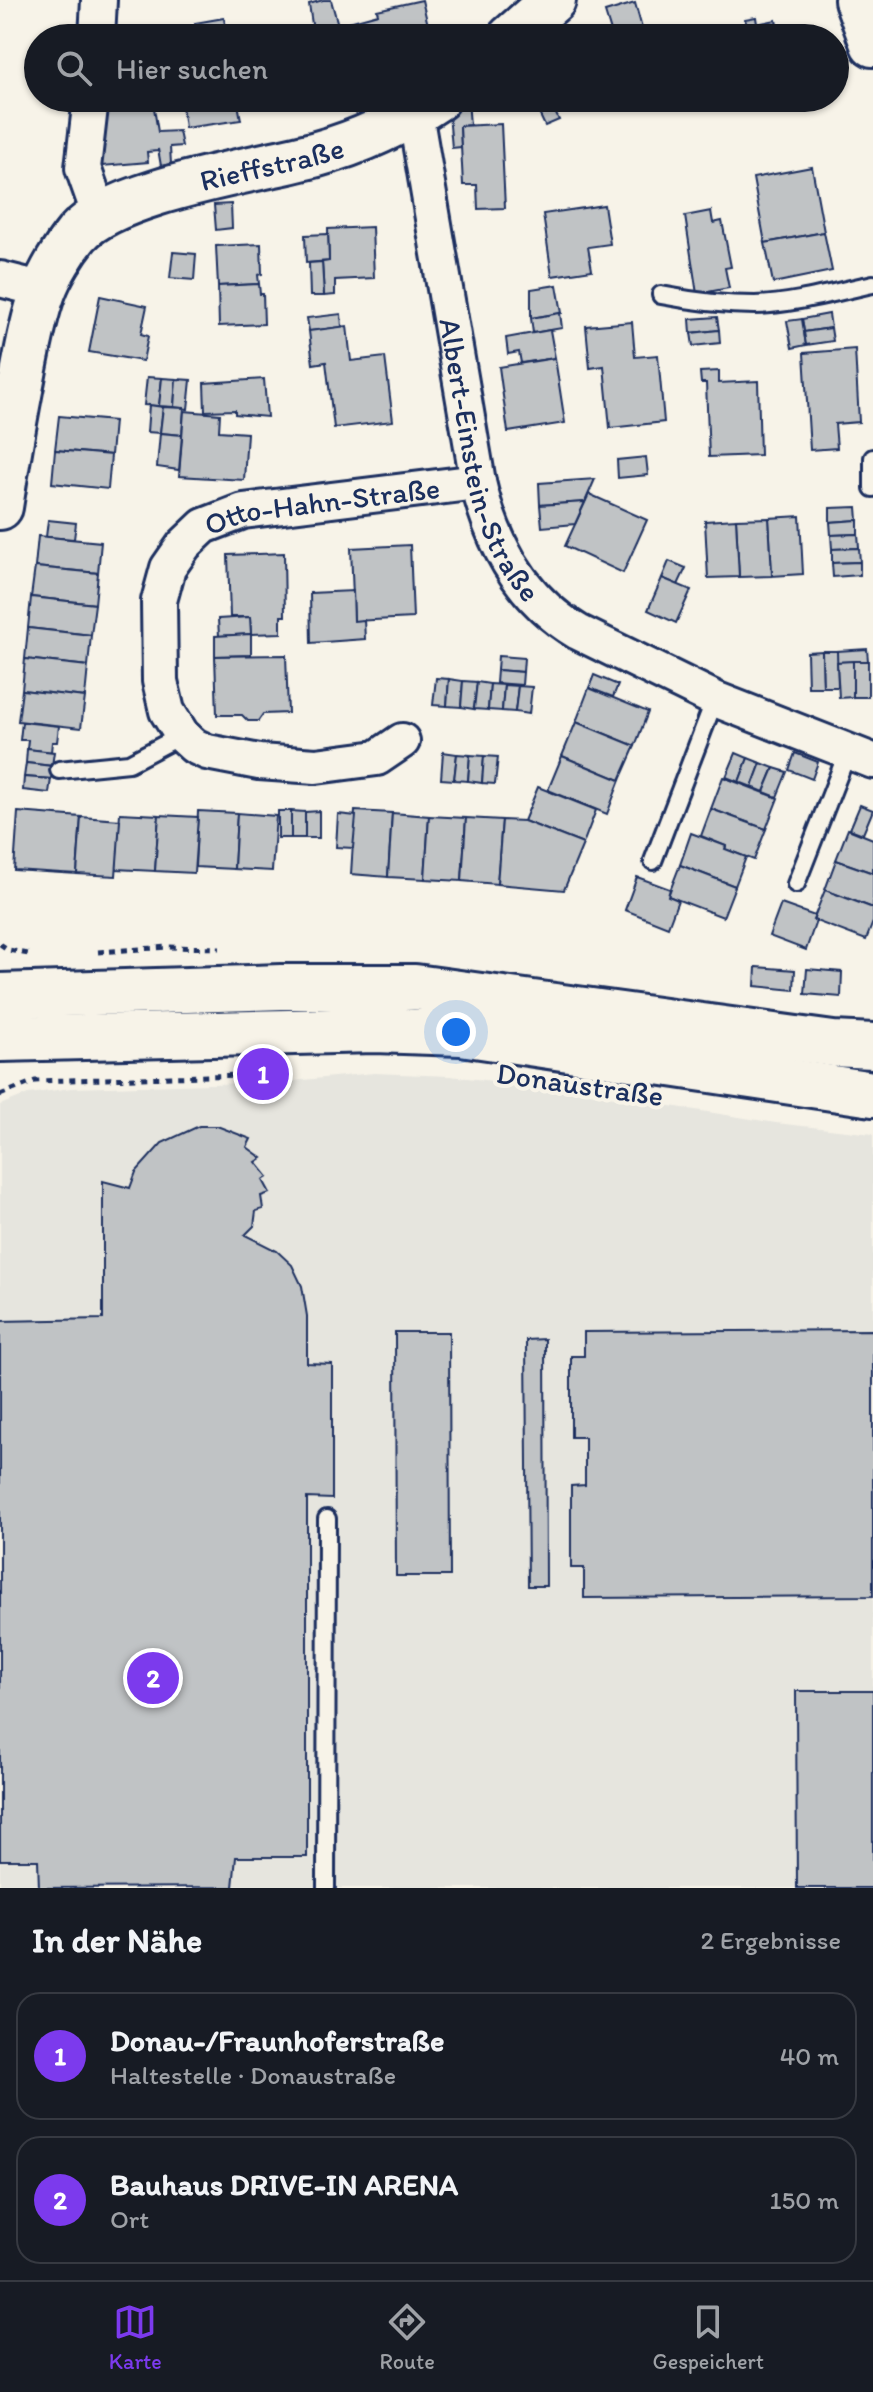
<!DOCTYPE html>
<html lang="de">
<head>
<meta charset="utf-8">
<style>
	:root { --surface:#171b24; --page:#242831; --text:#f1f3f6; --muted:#9ea1a6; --line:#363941; --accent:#7c3aed }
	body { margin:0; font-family:Itim,sans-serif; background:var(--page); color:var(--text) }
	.you { position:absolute; left:456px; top:1032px; width:28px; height:28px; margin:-20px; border:6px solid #fff; border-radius:50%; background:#1a73e8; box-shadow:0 0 0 12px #1a73e833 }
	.badge { display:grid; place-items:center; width:52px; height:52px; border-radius:50%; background:var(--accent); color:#fff; font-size:26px; font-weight:700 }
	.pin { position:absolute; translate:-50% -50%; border:4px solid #fff; box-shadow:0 2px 8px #0006 }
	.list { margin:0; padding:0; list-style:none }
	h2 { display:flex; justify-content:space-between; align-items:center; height:104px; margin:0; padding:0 32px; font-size:34px }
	h2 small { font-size:26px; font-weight:400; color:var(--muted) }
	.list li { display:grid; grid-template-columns:52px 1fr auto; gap:24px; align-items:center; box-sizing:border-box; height:128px; margin:0 16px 16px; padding:0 16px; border:2px solid var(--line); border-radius:24px }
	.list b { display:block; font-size:30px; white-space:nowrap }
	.list p { margin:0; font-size:26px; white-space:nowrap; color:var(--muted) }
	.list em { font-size:26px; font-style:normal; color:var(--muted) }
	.icon { flex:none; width:44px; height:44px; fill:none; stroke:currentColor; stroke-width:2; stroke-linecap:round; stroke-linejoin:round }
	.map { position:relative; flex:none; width:873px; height:1888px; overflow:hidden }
	.search { position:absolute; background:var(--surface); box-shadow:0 2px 6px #0004; left:24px; right:24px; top:24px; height:88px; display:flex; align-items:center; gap:20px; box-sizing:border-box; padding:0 28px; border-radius:44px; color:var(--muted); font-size:30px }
	.sheet { height:392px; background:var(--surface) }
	nav { display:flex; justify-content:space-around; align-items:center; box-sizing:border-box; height:112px; border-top:2px solid var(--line); background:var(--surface); font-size:22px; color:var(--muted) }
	nav a { display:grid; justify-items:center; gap:4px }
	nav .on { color:var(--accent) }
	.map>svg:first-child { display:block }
	.built { fill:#e6e5de }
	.building { fill:#c0c3c5; stroke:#1b2f5e; stroke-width:2 }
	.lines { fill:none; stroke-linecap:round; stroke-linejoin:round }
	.lane-casing { stroke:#1b2f5e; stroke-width:22 }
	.street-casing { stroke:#1b2f5e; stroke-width:40 }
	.secondary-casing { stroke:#1b2f5e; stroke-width:50 }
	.path { stroke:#1b2f5e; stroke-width:5; stroke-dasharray:6 6; stroke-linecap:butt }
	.lane { stroke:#f7f3e8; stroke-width:16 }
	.street { stroke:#f7f3e8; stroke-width:34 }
	.secondary { stroke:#f7f3e8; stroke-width:44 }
	.labels { text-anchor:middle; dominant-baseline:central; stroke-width:8; stroke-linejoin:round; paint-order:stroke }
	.street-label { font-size:30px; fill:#1b2f5e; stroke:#f7f3e8 }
</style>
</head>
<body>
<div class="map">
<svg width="873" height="1888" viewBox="0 0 873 1888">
	<rect width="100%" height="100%" fill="#f7f3e8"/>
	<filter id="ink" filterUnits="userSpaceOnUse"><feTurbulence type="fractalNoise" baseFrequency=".0125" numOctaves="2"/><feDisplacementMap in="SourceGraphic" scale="16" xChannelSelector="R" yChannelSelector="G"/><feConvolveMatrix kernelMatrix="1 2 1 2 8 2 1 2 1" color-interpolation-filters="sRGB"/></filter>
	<g filter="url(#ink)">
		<path class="built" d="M374,1073L450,1076L571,1090L776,1123L873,1134V1888H0V1105L28,1094L71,1088L283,1082Z"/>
		<g class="building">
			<path d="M323,0H331L338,25L378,14L377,10L422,0L431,38H314L309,4Z"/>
			<path d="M635,3L643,32L625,38H613L605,12Z"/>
			<path d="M756,17L757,24L776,20L780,38H727L726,31L747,26L745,19Z"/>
			<path d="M224,18L227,38H197L195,23Z"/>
			<path d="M116,98H149L150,102H153L158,132L179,131L182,146L170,147L171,164L161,166L158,149V151L147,152L148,162L102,166L97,105L116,104Z"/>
			<path d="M181,98H237L241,120L185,128Z"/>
			<path d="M538,98H548L559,120L545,126L533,101Z"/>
			<path d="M468,100L470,125L460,126L461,147L452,148L449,114Z"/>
			<path d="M501,124L505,208L478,209L477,185H463L460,126Z"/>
			<path d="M812,167L824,232L765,243L753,178Z"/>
			<path d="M231,204L232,228L216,230L214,205Z"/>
			<path d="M604,205L610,244L588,247L592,270L552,276L543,214Z"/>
			<path d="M711,211L713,223L722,221L731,267L725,268L729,288L697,294L685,216Z"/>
			<path d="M372,227L374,278L335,280V295L324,296L322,262L329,261L328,229Z"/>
			<path d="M824,232L832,271L773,283L765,243Z"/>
			<path d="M328,234L329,261L306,263L305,235Z"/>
			<path d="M261,244L262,274L258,275L259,284L218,286L216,246Z"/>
			<path d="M173,252L196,254L194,280L170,278Z"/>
			<path d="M322,262L324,296H310L309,263Z"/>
			<path d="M259,284L260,294H263L264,324L219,326L218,286Z"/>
			<path d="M557,285L562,313L531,318V289Z"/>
			<path d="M100,296L147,306L141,334L148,336L143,361L89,352Z"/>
			<path d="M560,313L562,328L533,333L531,318Z"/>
			<path d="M341,314L342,327L309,331L307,318Z"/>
			<path d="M829,314L831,328L804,332L802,319Z"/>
			<path d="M717,317L719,330L691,333L690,319Z"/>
			<path d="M802,319L806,345L792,348L787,321Z"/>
			<path d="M632,322L635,357L658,355L664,422L610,428L604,366L590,368L586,326Z"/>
			<path d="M347,326L351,361L385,357L393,421L334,428L326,362L313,364L309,331Z"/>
			<path d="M831,328L833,341L806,345L804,332Z"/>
			<path d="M550,330L555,358L521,363L519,352L508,354L506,338Z"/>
			<path d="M719,330L720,343L693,346L691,333Z"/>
			<path d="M855,349L859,422L835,424L837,448L810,450L804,353Z"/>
			<path d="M555,358L565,423L508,432L499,367Z"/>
			<path d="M719,371V383L758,381L760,455L709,457L706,383H701L700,372Z"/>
			<path d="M147,377L162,378L159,406L144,405Z"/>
			<path d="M162,378L176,379L174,407L159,406Z"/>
			<path d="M176,379L191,380L188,409L174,407Z"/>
			<path d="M264,379L267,417L235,414V410L205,411L204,383Z"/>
			<path d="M149,405L163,407L160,433L147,432Z"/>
			<path d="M163,407L184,408L182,435L160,433Z"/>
			<path d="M184,411L220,414L219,431L247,433L244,480L179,476Z"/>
			<path d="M59,416L114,421L111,455L55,450Z"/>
			<path d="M160,433L182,435L179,470L157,467Z"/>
			<path d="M55,450L111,455L108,489L52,483Z"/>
			<path d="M646,457L648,475L618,478L617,460Z"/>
			<path d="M595,479L585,502L540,505L539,483Z"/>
			<path d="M589,494L647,520L623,573L565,546Z"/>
			<path d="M585,502L575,524L542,527L540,505Z"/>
			<path d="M857,507L858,520L830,522V508Z"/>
			<path d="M800,516L803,574L772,576L769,518Z"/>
			<path d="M769,518L772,576L739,577L736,519Z"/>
			<path d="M736,519L739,577L708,578L705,521Z"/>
			<path d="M48,520L76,523L74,539L46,537Z"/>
			<path d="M858,520V534L831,535L830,522Z"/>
			<path d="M858,534L859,548L832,549L831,535Z"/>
			<path d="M38,536L101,542L98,573L35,567Z"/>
			<path d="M410,545L413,618L354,621L351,548Z"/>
			<path d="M859,548L860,562L832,563V549Z"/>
			<path d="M284,553L285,616H281V633L251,634L250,617H230L228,555Z"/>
			<path d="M669,561L686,568L678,585L662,578Z"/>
			<path d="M860,562V575L833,577L832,563Z"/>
			<path d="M35,567L98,573L95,604L31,597Z"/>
			<path d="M662,578L691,590L676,623L648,610Z"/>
			<path d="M353,591L354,621L364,620L365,639L311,643L310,593Z"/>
			<path d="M31,597L95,604L91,635L28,628Z"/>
			<path d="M250,617L251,634L219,636L218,619Z"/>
			<path d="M28,628L91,635L88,666L25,659Z"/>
			<path d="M251,634V655L215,656V636Z"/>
			<path d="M867,649L868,661L837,662V651Z"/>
			<path d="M822,651L823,687H808L807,652Z"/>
			<path d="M822,651H837L838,687H823Z"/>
			<path d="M286,655L288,713L263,714L258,721H248L242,715H217L215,656Z"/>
			<path d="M498,656L524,658L523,672L497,670Z"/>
			<path d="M25,659L88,666L85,697L22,690Z"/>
			<path d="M853,661V697L839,698L837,662Z"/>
			<rect x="853" y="661" width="15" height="36"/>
			<path d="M497,670L523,672L522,685L496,683Z"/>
			<path d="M594,675L618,685L613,697L589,688Z"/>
			<path d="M436,678L449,679L447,706L433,705Z"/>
			<path d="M449,679L463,681L461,707L447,706Z"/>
			<path d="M463,681L477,682L474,709L461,707Z"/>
			<path d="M477,682L490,684L488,710L474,709Z"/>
			<path d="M490,684L504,685L502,711L488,710Z"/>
			<path d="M504,685L518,686L515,712L502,711Z"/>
			<path d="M518,686L532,687L529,714L515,712Z"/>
			<path d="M589,688L648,712L635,746L576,722Z"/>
			<path d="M22,690L85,697L81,728L18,721Z"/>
			<path d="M22,722L59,726L57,742H52L51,752L27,749L28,740H20Z"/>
			<path d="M576,722L635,746L620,780L562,756Z"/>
			<path d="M27,749L54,752L52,766L26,763Z"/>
			<path d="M443,752L457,754L454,780L441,779Z"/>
			<path d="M736,753L748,758L739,782L726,777Z"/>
			<path d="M795,753L818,762L812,779L789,770Z"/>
			<path d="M457,754L470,755L468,781L454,780Z"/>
			<path d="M470,755L484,756L482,783L468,781Z"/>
			<path d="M484,756L498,757L495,784L482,783Z"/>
			<path d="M562,756L620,780L607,814L548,790Z"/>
			<path d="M748,758L761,763L752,787L739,782Z"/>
			<path d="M26,763L52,766L51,779L24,777Z"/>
			<path d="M761,763L774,768L764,792L752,787Z"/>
			<path d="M774,768L787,772L777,797L764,792Z"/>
			<path d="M24,777L51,779L49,793L23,790Z"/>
			<path d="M723,777L778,798L766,829L711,809Z"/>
			<path d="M538,787L596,810L583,844L524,821Z"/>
			<path d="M860,805L873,810L863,834L850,829Z"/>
			<path d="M711,809L766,829L754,860L725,849L726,846L701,836Z"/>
			<path d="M198,811L237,813L234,869L195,867Z"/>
			<rect x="278" y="811" width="13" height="27"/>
			<path d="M291,811L305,812V838H291Z"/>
			<path d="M319,811V838H305V812Z"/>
			<path d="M355,811L392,813L388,877L351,874Z"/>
			<path d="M18,812L81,817L77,874L14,870Z"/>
			<path d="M120,813L159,815L155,871L116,869Z"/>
			<path d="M237,813L276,816L272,871L234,869Z"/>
			<path d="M392,813L429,816L425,879L388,877Z"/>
			<path d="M338,814L356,816L353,848L336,847Z"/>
			<path d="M159,815L198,817L194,873L155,871Z"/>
			<path d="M429,816L466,818L462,881L425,879Z"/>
			<path d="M81,817L120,820L116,876L77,874Z"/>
			<path d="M466,818L502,820L497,884L462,881Z"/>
			<path d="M502,820L524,821L583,844L564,890L497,884Z"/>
			<path d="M848,829L873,839V873L836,860Z"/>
			<path d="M691,833L726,846L725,849L746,857L735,886L680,865Z"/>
			<path d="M836,860L873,873V908L825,890Z"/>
			<path d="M680,865L735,886L723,917L668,896Z"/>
			<path d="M637,877L670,889L668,896L678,900L668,927L625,910Z"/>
			<path d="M825,890L873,908V922L866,940L813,920Z"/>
			<path d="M781,904L815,916L813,920L816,921L806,950L769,936Z"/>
			<path d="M756,967L795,970L794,990L755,986Z"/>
			<path d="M807,969L842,972L841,997L805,994Z"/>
			<path d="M199,1126H217L251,1139L247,1147L262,1158L256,1162L268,1177L263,1180L270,1193L261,1196L263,1209L256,1211L254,1226L245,1235L277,1251L292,1265L302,1286L307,1316V1363L332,1364V1499L307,1498V1857H236L233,1887L39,1888L38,1860H0V1321L103,1319V1181L130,1188L136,1172L162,1143Z"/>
			<path d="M873,1330V1596L584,1598V1568H571V1486L585,1485V1437H571V1356H584V1332Z"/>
			<path d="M395,1332H449L450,1576H396Z"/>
			<path d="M545,1339L546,1586H528L526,1340Z"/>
			<path d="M796,1691H873V1888H797Z"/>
		</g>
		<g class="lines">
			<defs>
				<g id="lane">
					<path d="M661,295C692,301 724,305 755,305C795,304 835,292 873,284"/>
					<path d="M873,458V488"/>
					<path d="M59,770L129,763L182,735"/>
					<path d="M653,861L715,699"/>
					<path d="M796,884L848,751"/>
					<path d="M326,1888L327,1519"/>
				</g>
				<g id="street">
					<path d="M97,38L99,0"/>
					<path d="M91,98L83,168L100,216"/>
					<path id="s1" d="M415,113L478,482C492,543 522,599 578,632L715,699L873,761"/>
					<path d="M0,279L44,290"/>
					<path id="s2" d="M402,741L377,758L316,766L259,762L207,752L194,746L182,735L167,711L160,681L159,601L168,568L184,545L204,526L243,511L478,482"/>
				</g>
				<g id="secondary">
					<path d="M857,0L873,44"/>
					<path d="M510,38L553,0"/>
					<path id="s3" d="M0,507C7,460 15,415 24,369C29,343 34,317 43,292C50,273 64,250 77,234C115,190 258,170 317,154C361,142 401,123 438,98"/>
					<path d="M0,996L281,987H415L833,1044L873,1046"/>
					<path d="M0,1039L375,1030L461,1033L873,1094"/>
				</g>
			</defs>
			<use href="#lane" class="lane-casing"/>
			<use href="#street" class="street-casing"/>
			<use href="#secondary" class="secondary-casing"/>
			<g class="path">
				<path d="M0,944L9,950L33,955"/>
				<path d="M98,952L168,947L220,948"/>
				<path d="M0,1095L35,1081L276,1074"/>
			</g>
			<use href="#lane" class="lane"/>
			<use href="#street" class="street"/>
			<use href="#secondary" class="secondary"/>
		</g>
	</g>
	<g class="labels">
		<g class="street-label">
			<text stroke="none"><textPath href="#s3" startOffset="496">Rieffstraße</textPath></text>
			<text stroke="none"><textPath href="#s1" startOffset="356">Albert-Einstein-Straße</textPath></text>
			<text stroke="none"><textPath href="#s2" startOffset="582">Otto-Hahn-Straße</textPath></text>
			<text transform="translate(580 1084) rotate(8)">Donaustraße</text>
		</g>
	</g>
</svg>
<div class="you"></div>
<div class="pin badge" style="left:263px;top:1074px">1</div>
<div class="pin badge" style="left:153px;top:1678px">2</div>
<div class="search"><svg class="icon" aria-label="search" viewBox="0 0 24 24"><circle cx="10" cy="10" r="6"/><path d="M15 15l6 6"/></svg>Hier suchen</div>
</div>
<section class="sheet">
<h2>In der Nähe<small>2 Ergebnisse</small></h2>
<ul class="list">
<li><span class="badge">1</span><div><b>Donau-/Fraunhoferstraße</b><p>Haltestelle · Donaustraße</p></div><em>40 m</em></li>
<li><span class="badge">2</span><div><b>Bauhaus DRIVE-IN ARENA</b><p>Ort</p></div><em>150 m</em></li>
</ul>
</section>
<nav>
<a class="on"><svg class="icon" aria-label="map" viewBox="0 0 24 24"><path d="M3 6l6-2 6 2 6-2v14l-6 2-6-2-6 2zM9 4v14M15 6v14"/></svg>Karte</a>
<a><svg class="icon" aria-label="directions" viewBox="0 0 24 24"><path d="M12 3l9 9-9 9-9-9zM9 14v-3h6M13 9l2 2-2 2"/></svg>Route</a>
<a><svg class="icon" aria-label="saved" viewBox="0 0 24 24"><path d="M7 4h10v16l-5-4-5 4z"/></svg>Gespeichert</a>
</nav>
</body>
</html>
